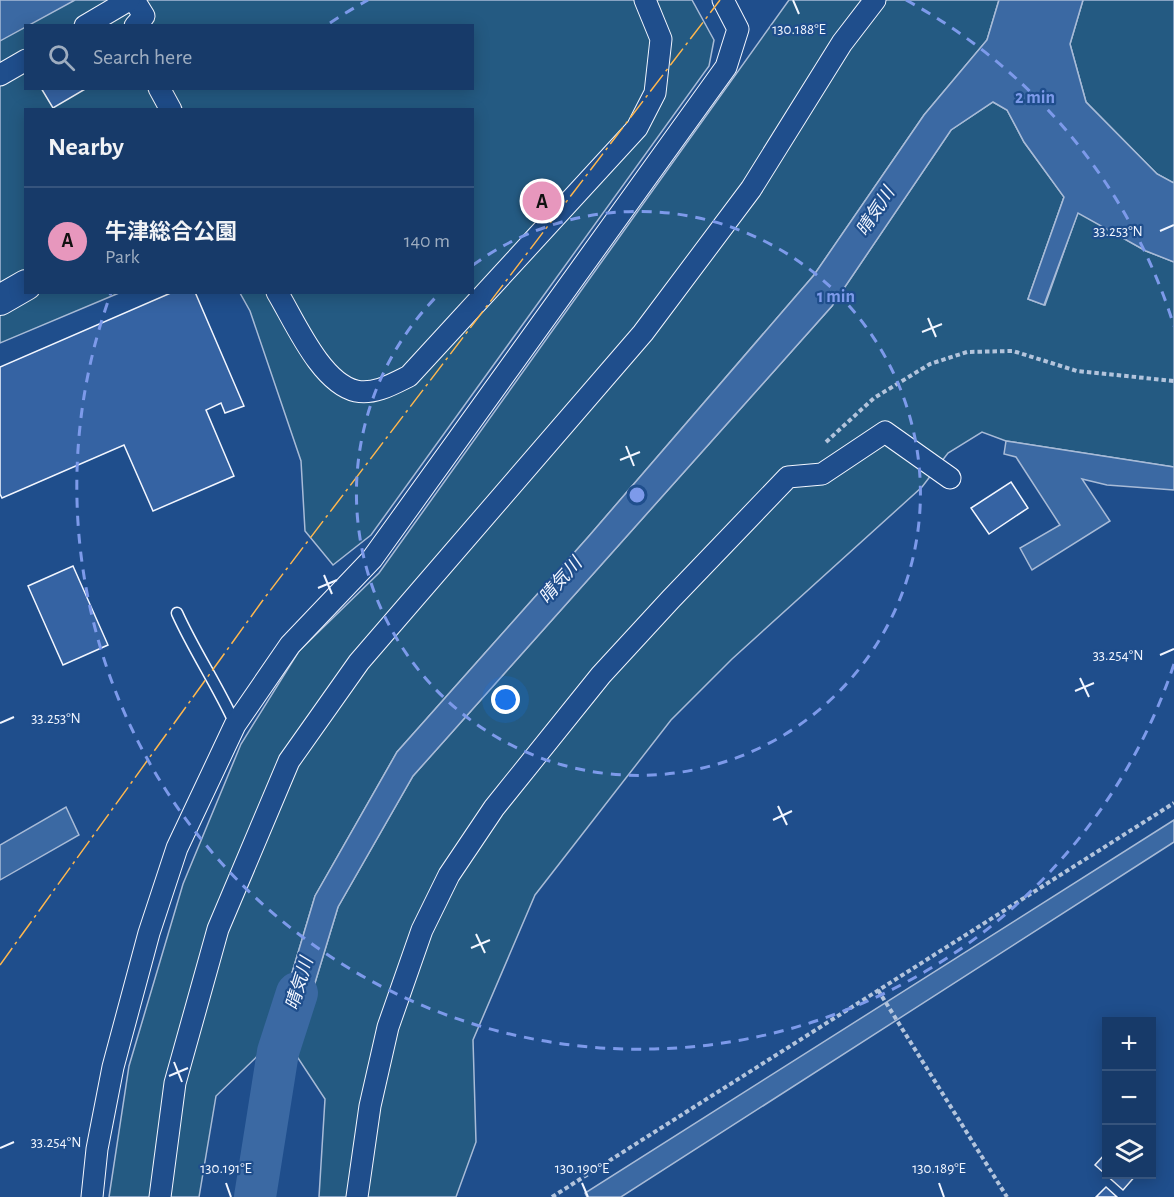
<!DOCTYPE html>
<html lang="en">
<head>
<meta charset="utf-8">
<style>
	:root { --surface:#173a69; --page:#244571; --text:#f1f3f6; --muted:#9eadc0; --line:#36547d; --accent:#e797bd }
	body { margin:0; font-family:"Alegreya Sans","Noto Sans JP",sans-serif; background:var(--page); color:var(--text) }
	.controls { position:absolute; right:18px; bottom:18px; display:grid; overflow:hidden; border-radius:0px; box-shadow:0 3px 15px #0003 }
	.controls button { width:54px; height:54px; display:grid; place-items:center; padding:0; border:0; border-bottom:2px solid var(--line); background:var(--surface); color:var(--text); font:30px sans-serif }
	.you { position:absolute; left:506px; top:700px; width:21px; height:21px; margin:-15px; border:4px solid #fff; border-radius:50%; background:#1a73e8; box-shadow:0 0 0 9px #1a73e833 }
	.badge { display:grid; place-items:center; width:39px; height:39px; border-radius:50%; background:var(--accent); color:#111; font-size:20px; font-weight:700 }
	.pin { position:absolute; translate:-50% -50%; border:3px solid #fff; box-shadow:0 2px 6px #0006 }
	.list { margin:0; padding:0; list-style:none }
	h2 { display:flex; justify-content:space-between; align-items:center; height:78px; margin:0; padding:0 24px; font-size:26px }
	h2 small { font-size:20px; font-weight:400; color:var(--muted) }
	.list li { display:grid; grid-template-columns:39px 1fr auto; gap:18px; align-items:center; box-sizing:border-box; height:108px; padding:0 24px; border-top:2px solid var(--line) }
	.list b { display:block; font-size:22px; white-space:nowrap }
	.list p { margin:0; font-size:20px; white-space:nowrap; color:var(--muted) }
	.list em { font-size:20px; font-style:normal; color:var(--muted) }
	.icon { flex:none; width:33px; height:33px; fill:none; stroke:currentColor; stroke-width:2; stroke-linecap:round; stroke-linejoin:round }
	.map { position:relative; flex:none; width:1174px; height:1197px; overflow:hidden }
	.search { position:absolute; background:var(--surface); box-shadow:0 3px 15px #0003; left:24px; top:24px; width:450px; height:66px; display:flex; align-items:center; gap:15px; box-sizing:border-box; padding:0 21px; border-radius:0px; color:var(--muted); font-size:22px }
	.panel { position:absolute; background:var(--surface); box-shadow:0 3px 15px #0003; left:24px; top:108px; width:450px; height:186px; border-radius:0px }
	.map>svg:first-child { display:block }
	.green { fill:#245a82; stroke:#a8bbd7; stroke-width:1.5; fill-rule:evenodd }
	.water { fill:#3b69a3; stroke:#a8bbd7; stroke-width:1.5 }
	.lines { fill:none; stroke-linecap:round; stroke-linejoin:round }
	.river { stroke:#3b69a3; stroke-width:42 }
	.building { fill:#3563a3; stroke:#f2f6ff; stroke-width:1.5 }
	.lane-casing { stroke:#f2f6ff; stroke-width:13 }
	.street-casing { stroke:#f2f6ff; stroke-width:23 }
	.secondary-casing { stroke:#f2f6ff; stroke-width:32 }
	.path { stroke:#b3c4dc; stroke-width:4; stroke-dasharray:4.5 3; stroke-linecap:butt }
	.lane { stroke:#1f4e8c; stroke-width:10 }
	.street { stroke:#1f4e8c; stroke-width:21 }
	.secondary { stroke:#1f4e8c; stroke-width:30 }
	.power { stroke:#ffb74d; stroke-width:1.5; stroke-dasharray:21 4.5 3 4.5; stroke-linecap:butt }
	.ticks { fill:none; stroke:#f2f6ff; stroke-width:2 }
	.ring { fill:none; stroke:#7d9aea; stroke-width:3; stroke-dasharray:10 8 }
	.labels { text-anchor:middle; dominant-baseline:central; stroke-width:4.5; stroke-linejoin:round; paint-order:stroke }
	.water-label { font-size:18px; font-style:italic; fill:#f2f6ff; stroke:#1f4e8c }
	.ticks-label { font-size:15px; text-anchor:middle; fill:#f2f6ff; stroke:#1f4e8c; stroke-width:4.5; stroke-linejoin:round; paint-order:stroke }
	.centre { fill:#7d9aea; stroke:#1f4e8c; stroke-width:3 }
	.ring-label { font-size:18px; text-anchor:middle; font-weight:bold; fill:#7d9aea; stroke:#1f4e8c; stroke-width:4.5; stroke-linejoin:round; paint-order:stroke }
</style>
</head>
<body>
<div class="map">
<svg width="1174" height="1197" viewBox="0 0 1174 1197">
	<rect width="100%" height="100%" fill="#1f4e8c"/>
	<g class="green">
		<path d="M0,0H692L714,40L709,66L371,535L333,565L305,531L301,461L250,311L240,293L472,292V110H26V292L119,293L0,343ZM26,26H472V88H26Z"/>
		<path d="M789,0H999L987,40L924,115L814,275L589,536L397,752L315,896L271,1043L216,1096L199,1197H109L129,1066L183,884L241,744L299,651L379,573Z"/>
		<path d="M1083,0H1174V183L1157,174L1086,102L1070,44Z"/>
		<path d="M993,102L1007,110L1024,142L1064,197L1028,299L1045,305L1078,212L1146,251L1174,262V467L1006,441L982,432L948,453L922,487L732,659L671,720L535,895L473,1040L476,1142L456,1197H319L325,1099L294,1052L338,907L413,776L832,306L951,130Z"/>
	</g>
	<g class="water">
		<path d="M0,0H75L0,41Z"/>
		<path d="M999,0H1083L1070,44L1086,102L1157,174L1174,183V262L1146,251L1078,213L1044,305L1028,299L1064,197L1024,142L1007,110L993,102L951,130L832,306L413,776L338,907L294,1052L271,1043L315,896L397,752L589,536L814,275L924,115L987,40Z"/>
		<path d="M1006,441L1174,467V490L1107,485L1082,479L1110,521L1032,570L1020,548L1060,525L1016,457L1004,454Z"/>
		<path d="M66,807L79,835L0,880V845Z"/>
		<path d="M1174,820V842L621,1197H587L585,1193Z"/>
	</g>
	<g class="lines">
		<path class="river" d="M255,1197L278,1052L297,993"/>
	</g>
	<g class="building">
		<path d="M41,88H87L53,108Z"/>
		<path d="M173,292H195L244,406L225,413L221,403L206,410L234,476L153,511L124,445L2,498L0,494V367Z"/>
		<path d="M1011,482L1028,508L989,534L971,508Z"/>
		<path d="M73,566L108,645L63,665L28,586Z"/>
		<path d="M1106,1153V1174H1137L1123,1190L1095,1165Z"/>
		<path d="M1106,1187L1117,1197H1096Z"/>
	</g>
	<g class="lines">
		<defs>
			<path id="lane" d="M177,613C194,651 218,686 235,724"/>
			<g id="street">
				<path d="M134,0L144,16L135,26"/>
				<path d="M85,26L129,0"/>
				<path d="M0,75L26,60"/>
				<path d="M159,88L171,110"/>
				<path d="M277,292C295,322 321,383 356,391C374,395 393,384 409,376L637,128L655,93L661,39L645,0"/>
				<path d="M92,1197L97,1149L113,1067L149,933L177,848L235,725L290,645L372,559L726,67L738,29L723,0"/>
				<path d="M160,1197L175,1083L218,929L289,761L359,662L643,333L751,189L842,43L875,0"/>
				<path d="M357,1197L370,1106L388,1027L422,930L449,875L494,808L601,675L671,599L788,477L822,474L885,432L950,478"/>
			</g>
			<path id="secondary" d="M0,300L26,285"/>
		</defs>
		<use href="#lane" class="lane-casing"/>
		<use href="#street" class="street-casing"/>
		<use href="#secondary" class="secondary-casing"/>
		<g class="path">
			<path d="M826,442L874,398L930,364L967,352L1013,351L1077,371L1174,381"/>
			<path d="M878,990L1007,1197"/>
			<path d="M552,1197L1174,803"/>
		</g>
		<use href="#lane" class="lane"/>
		<use href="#street" class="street"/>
		<use href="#secondary" class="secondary"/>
		<path class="power" d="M0,965L263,600L720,0"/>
	</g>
	<path class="ticks" d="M793,0L799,14M1160,231L1174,225M928,318L936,337M922,332L942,324M626,446L634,466M620,460L640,452M324,575L332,594M318,588L337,580M1160,655L1174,649M1080,678L1089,697M1075,691L1094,683M0,723L14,717M778,806L787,825M773,820L792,811M476,934L485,953M471,948L490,940M174,1062L182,1082M169,1076L188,1068M0,1148L14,1142M226,1183L231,1197M582,1183L588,1197M939,1183L944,1197"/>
	<g class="ring">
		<path d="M473 265A282 282 0 1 1 439 294"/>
		<path d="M1174 664A563 563 0 1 1 111 293M330 23A563 563 0 0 1 368 0M906 0A563 563 0 0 1 1174 326"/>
	</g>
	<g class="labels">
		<g class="water-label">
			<text transform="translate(876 212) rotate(-57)">晴気川</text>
			<text transform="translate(561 581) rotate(-49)">晴気川</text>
			<text transform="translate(300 984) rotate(-73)">晴気川</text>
		</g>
	</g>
	<g class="ticks-label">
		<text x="799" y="34">130.188°E</text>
		<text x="1118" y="236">33.253°N</text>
		<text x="1118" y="660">33.254°N</text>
		<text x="56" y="723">33.253°N</text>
		<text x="56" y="1147">33.254°N</text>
		<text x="226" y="1173">130.191°E</text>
		<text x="582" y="1173">130.190°E</text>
		<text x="939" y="1173">130.189°E</text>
	</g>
	<circle cx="637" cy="495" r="9" class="centre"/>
	<g class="ring-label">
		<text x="1035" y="103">2 min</text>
		<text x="836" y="302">1 min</text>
	</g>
</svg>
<div class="controls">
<button>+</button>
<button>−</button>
<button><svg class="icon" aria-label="layers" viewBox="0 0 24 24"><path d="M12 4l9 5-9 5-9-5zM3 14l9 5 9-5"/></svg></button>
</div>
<div class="you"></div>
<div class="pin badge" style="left:542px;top:201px">A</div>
<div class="search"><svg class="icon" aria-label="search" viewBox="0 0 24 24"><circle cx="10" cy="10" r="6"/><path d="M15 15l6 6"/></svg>Search here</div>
<section class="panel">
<h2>Nearby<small></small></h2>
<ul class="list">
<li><span class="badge">A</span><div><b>牛津総合公園</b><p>Park</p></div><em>140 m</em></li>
</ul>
</section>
</div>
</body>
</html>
